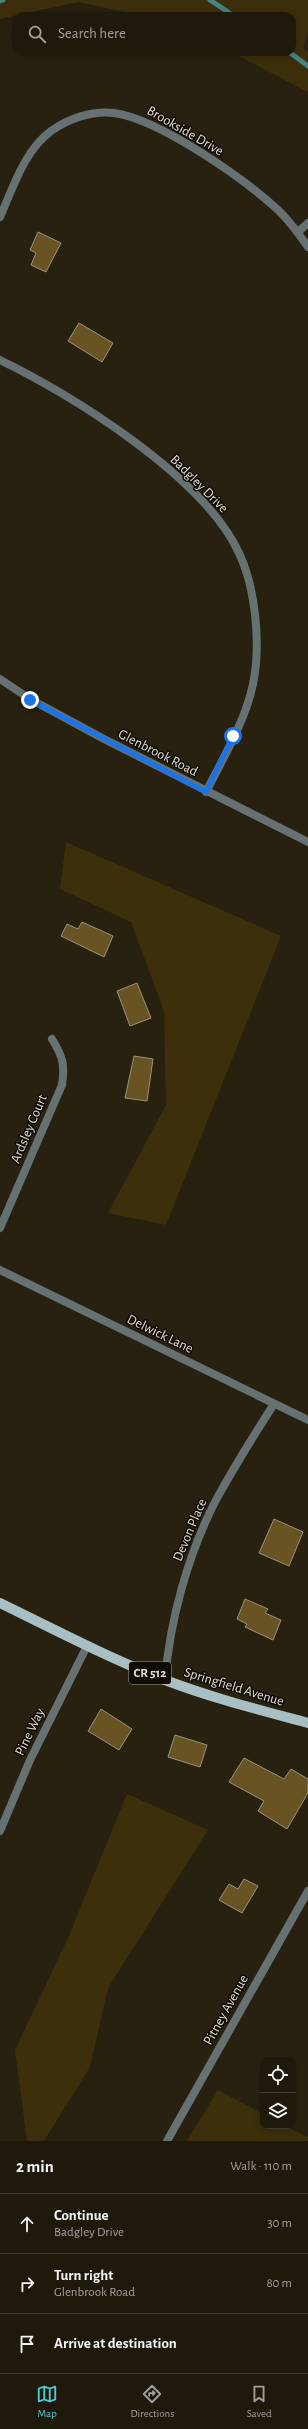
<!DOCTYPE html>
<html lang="en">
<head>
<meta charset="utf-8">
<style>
	:root { --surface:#1f190c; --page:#272215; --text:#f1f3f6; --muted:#a1a09d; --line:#3c382d; --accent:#52cbd9 }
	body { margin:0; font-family:"Alegreya Sans",sans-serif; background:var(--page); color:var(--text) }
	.controls { position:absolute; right:12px; bottom:12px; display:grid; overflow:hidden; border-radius:8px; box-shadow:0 2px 10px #0003 }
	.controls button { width:36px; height:36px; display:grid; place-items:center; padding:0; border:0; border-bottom:1px solid var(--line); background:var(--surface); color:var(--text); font:20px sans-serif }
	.stop { position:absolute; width:12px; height:12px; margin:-9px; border:3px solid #1a73e8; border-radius:50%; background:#fff }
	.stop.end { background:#1a73e8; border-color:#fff; box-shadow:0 1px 4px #0008 }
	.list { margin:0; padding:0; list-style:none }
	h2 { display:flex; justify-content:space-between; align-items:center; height:52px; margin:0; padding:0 16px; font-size:17px }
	h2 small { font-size:13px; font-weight:400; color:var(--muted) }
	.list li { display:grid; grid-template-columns:26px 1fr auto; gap:12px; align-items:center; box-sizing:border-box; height:60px; padding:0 16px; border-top:1px solid var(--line) }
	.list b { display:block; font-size:15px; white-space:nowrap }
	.list p { margin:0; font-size:13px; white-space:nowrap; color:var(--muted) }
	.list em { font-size:13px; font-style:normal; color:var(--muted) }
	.icon { flex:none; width:22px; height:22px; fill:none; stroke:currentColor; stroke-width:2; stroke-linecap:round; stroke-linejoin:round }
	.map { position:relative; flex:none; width:308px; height:2141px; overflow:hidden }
	.search { position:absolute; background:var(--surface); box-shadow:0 2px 10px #0003; left:12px; right:12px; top:12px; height:44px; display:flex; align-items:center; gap:10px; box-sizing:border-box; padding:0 14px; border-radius:12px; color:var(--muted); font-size:15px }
	.sheet { height:232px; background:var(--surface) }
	nav { display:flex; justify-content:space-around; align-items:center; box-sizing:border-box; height:56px; border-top:1px solid var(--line); background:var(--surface); font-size:11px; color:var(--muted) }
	nav a { display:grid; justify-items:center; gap:2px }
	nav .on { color:var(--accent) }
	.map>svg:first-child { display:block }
	.green { fill:#3d2f0c }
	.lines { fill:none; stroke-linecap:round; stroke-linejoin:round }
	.stream { stroke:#478284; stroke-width:5 }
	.building { fill:#685322; stroke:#9b927d }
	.street { stroke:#657172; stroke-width:8 }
	.primary { stroke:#a8c0c4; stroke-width:10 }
	.route { stroke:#1a73e8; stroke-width:5 }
	.labels { text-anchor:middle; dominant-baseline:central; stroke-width:3; stroke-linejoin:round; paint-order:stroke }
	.shield { fill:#0f0b05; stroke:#a39e94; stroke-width:1 }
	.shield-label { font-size:13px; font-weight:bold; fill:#e2ddd2 }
	.street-label { font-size:14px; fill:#e2ddd2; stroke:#0f0b05 }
</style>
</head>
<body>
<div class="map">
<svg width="308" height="2141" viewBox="0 0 308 2141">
	<rect width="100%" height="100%" fill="#292110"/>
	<g class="green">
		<path d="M0,0H308V33L303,48L308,52V92L231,52H292V16H145L78,2L0,19Z"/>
		<path d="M66,842L281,936L166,1225L108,1213L166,1105L164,1011L131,922L60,889Z"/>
		<path d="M127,1794L208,1830L108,1988L90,2067L44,2141H27L15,2050L68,1938Z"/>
		<path d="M218,2090L263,2114V2126H285L308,2137V2141H187Z"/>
	</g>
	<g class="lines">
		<g class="stream">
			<path d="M210,0L234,16"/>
			<path d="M0,1L3,0"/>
			<path d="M289,52L308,66"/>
		</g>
	</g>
	<g class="building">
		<path d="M38,232L61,243L46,272L31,265L36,253L30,250Z"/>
		<path d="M79,323L113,343L102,362L68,341Z"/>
		<path d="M82,922L113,936L104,957L61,936L67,924L78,929Z"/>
		<path d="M137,983L151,1018L130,1026L117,991Z"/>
		<path d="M134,1056L153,1059L147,1101L125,1098Z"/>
		<path d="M274,1519L303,1532L289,1566L259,1553Z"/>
		<path d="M245,1599L268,1609L265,1613L281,1620L273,1640L245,1627L247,1624L237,1619Z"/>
		<path d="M101,1709L132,1729L119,1750L88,1731Z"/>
		<path d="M175,1735L207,1745L200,1767L168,1757Z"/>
		<path d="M244,1758L284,1779L291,1769L308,1779V1793L287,1829L258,1811L264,1801L229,1782Z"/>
		<path d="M244,1879L258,1886L242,1913L219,1900L229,1884L238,1889Z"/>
	</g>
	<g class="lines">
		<g class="street">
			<path d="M0,217C13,188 24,151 51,131C68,119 92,110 114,113C159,119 243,178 277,209C289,220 299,234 308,247"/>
			<path d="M298,232L308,223"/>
			<path d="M0,360C73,395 205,478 239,553C256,589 261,646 253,684C245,722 223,758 206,792"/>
			<path d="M0,679L30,699L104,739L308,842"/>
			<path d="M0,1228L62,1085C65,1064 63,1057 52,1039"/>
			<path d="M0,1270L308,1420"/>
			<path d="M165,1680C170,1620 188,1554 216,1500C234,1467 254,1435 274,1404"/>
			<path d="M0,1831L30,1760L87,1646"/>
			<path d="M167,2141L308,1891"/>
		</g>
		<path class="primary" d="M0,1603C55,1630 109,1658 165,1680C212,1698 260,1710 308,1723"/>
	</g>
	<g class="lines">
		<path class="route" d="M30,700L206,792L233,736"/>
	</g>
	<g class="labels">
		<rect class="shield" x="129" y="1662" width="42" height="22" rx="3"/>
		<g class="shield-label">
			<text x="150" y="1673">CR 512</text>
		</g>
		<g class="street-label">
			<text transform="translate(185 131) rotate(30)">Brookside Drive</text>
			<text transform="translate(199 484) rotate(45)">Badgley Drive</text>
			<text transform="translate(158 753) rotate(27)">Glenbrook Road</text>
			<text transform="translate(29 1129) rotate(-67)">Ardsley Court</text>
			<text transform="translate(160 1334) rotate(26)">Delwick Lane</text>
			<text transform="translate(190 1530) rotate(-67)">Devon Place</text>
			<text transform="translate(234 1687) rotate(17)">Springfield Avenue</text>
			<text transform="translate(30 1732) rotate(-64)">Pine Way</text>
			<text transform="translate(226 2010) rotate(-61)">Pitney Avenue</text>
		</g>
	</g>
</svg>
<div class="controls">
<button><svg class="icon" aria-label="locate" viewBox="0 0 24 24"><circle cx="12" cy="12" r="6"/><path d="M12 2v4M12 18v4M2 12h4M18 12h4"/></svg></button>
<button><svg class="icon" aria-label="layers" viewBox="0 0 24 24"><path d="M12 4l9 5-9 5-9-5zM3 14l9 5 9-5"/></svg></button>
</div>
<div class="stop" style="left:233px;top:736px"></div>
<div class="stop end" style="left:30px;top:700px"></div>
<div class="search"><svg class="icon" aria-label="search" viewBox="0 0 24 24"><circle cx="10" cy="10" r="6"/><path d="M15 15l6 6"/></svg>Search here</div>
</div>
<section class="sheet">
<h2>2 min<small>Walk · 110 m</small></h2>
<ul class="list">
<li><svg class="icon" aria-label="ahead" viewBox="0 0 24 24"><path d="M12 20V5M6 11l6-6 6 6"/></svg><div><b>Continue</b><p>Badgley Drive</p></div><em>30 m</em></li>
<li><svg class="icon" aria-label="right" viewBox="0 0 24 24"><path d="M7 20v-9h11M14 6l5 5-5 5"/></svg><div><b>Turn right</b><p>Glenbrook Road</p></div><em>80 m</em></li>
<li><svg class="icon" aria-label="arrive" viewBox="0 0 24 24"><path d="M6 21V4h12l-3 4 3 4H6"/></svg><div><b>Arrive at destination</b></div></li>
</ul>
</section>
<nav>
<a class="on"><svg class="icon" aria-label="map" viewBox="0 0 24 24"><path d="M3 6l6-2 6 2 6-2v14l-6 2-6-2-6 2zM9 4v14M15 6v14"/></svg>Map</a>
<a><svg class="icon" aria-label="directions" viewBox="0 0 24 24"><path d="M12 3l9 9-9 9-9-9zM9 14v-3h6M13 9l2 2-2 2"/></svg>Directions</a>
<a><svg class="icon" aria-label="saved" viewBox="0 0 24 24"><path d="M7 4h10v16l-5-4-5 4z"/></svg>Saved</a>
</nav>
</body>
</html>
